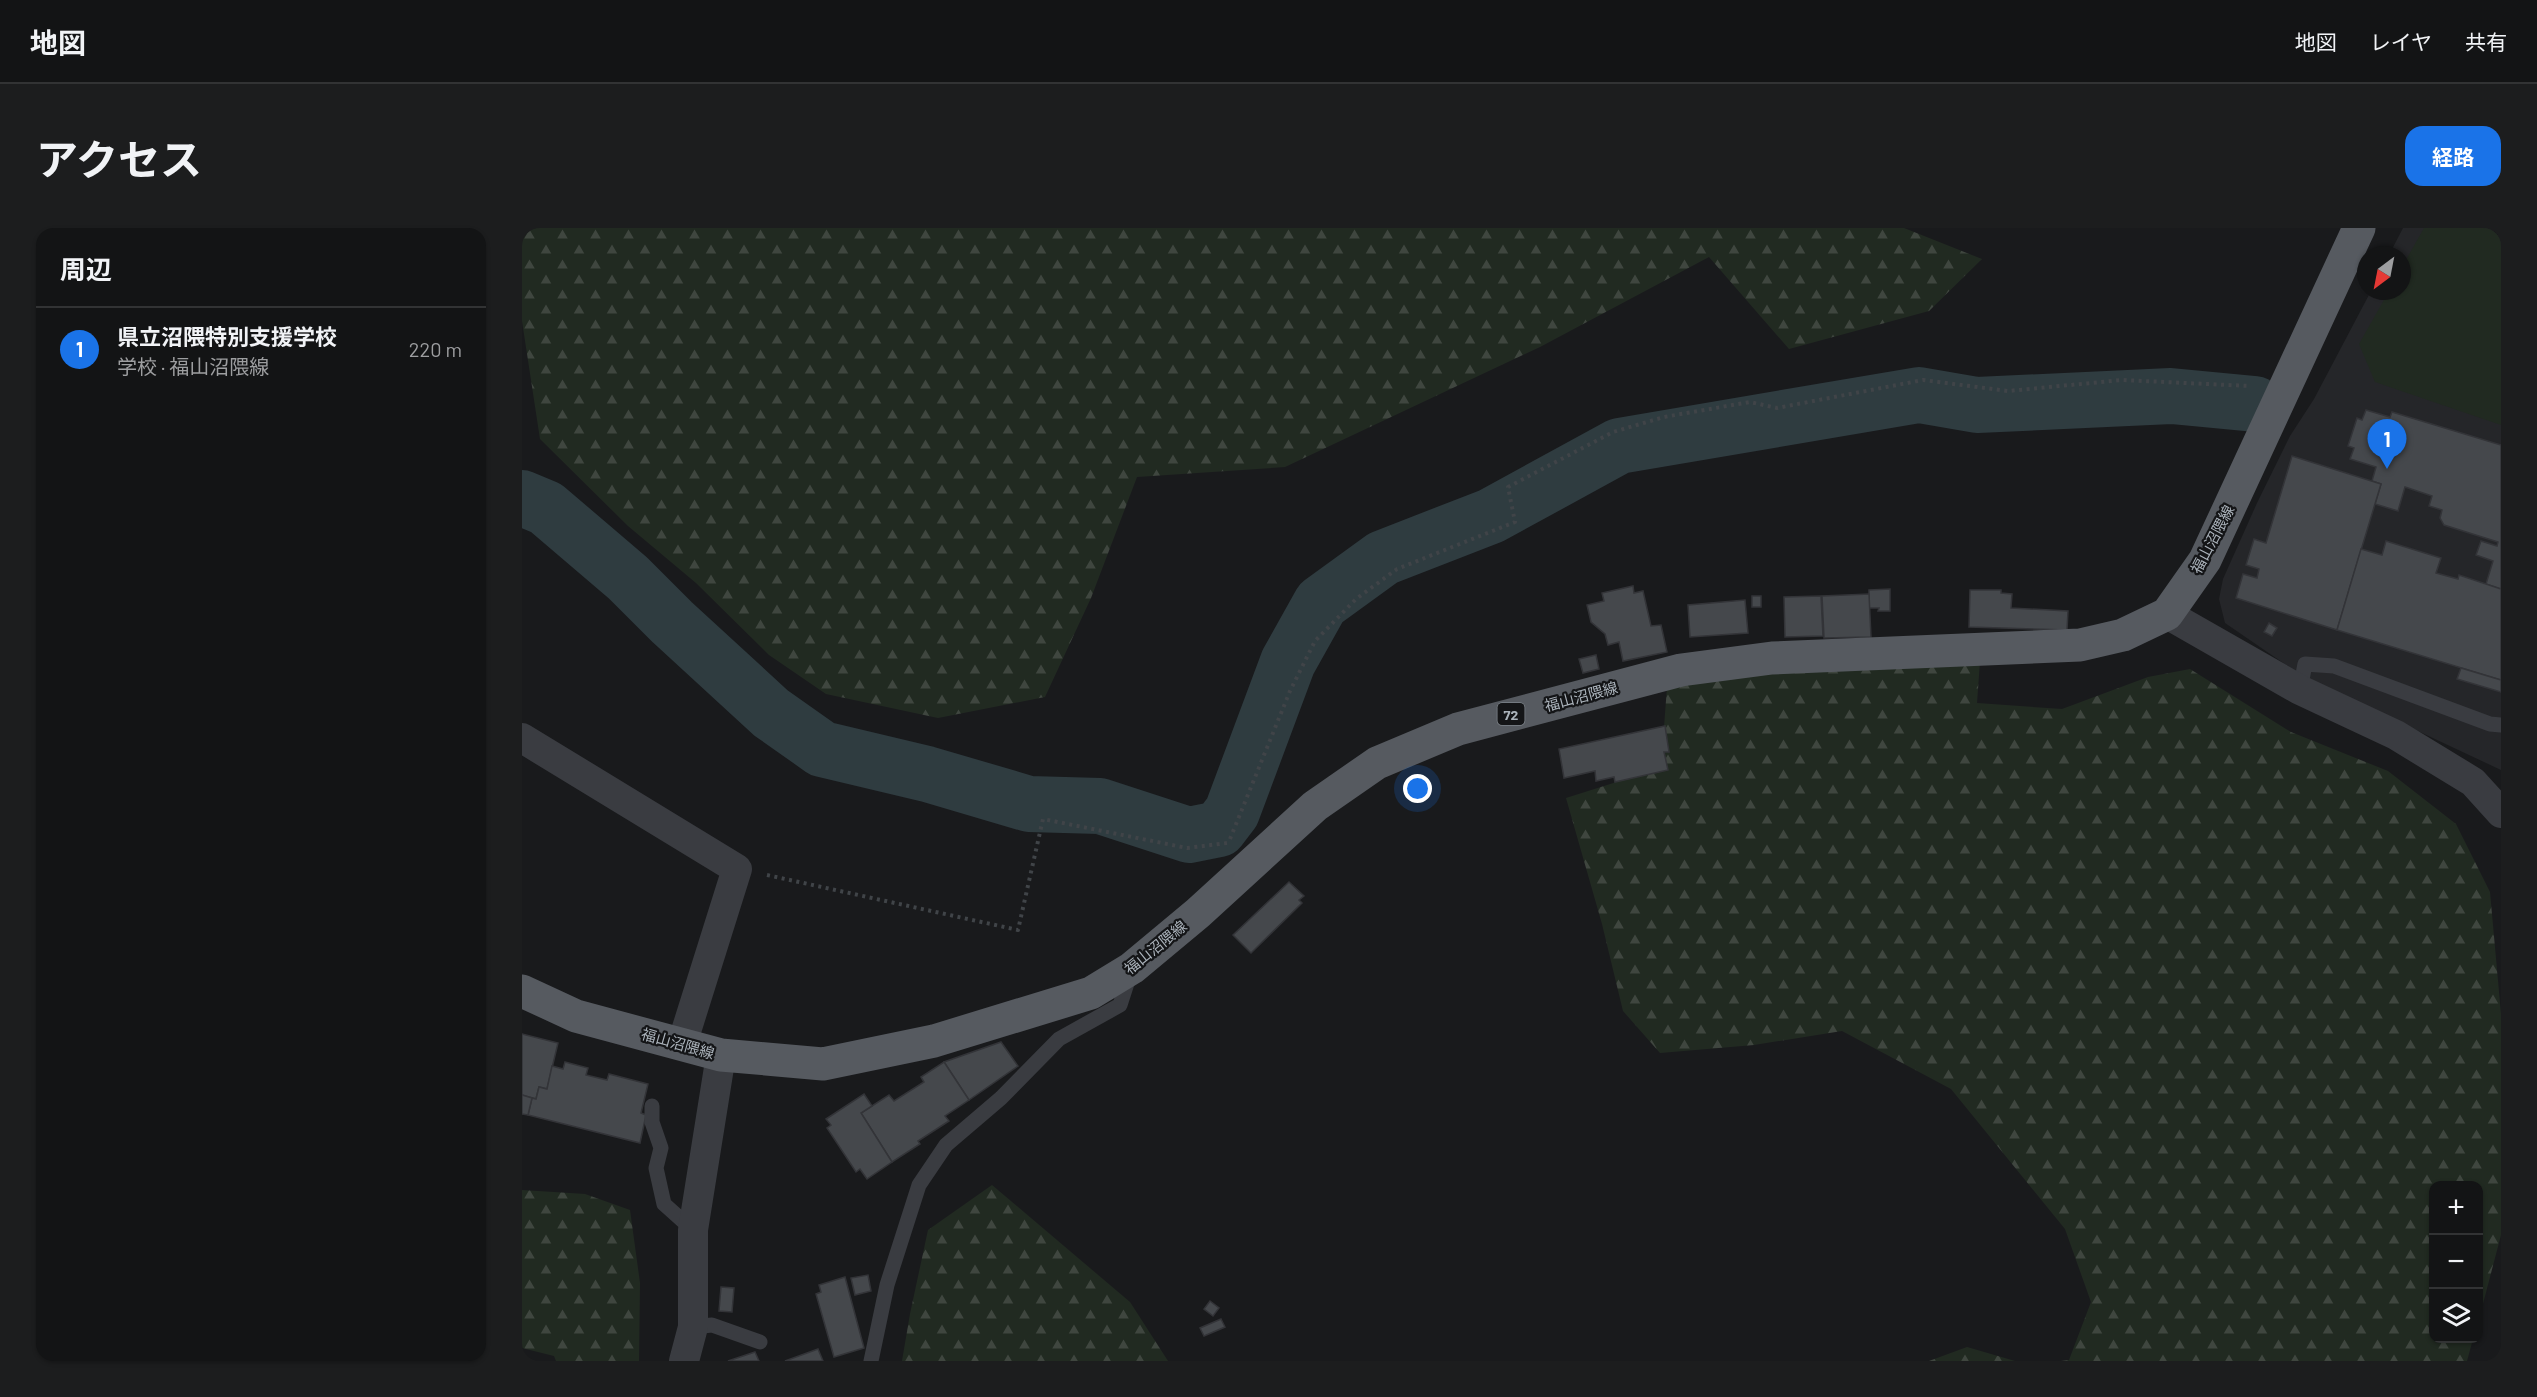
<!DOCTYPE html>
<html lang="ja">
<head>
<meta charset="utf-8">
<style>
	:root { --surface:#131415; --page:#1c1d1e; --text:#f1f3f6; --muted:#9d9ea0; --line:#323334; --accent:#1a73e8 }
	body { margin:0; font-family:Barlow,"Noto Sans JP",sans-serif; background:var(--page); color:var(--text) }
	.controls { position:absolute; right:18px; bottom:18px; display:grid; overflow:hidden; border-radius:12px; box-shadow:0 2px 4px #0004 }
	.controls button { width:54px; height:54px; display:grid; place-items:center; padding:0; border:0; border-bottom:2px solid var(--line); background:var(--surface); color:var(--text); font:30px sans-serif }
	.compass { position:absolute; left:1835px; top:18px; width:54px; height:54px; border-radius:50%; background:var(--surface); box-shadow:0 2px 4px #0004; rotate:212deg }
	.you { position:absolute; left:896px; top:561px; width:21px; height:21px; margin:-15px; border:4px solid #fff; border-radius:50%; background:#1a73e8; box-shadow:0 0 0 9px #1a73e833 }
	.badge { display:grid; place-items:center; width:39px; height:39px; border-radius:50%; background:var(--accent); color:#fff; font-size:20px; font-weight:700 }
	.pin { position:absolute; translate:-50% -50px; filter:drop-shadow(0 2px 3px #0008) }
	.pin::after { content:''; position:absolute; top:32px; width:21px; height:18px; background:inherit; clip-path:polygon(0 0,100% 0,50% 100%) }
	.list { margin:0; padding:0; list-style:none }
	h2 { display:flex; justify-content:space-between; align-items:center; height:78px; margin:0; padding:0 24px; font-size:26px }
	h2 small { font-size:20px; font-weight:400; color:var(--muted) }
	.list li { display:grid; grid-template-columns:39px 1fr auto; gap:18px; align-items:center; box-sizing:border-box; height:84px; padding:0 24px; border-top:2px solid var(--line) }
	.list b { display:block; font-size:22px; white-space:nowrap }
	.list p { margin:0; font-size:20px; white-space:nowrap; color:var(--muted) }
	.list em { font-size:20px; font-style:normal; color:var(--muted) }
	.icon { flex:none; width:33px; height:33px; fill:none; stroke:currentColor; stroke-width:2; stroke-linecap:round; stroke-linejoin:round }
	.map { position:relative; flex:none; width:1979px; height:1133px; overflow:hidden; border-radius:18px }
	header { display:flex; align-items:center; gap:36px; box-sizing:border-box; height:84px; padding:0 30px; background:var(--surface); border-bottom:2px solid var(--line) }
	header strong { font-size:28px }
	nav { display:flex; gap:33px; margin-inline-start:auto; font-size:21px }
	.intro { display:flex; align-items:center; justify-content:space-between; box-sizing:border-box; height:144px; padding:0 36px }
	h1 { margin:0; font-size:42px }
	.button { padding:15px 27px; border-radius:18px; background:var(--accent); color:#fff; font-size:21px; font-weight:700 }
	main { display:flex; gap:36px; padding:0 36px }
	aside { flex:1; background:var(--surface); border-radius:18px; box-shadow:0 2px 4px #0004 }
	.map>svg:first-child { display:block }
	.built { fill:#252629 }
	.grass { fill:#212a21 }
	.forest { fill:url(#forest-firs) }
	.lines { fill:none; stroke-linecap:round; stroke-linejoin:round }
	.river { stroke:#2f3c40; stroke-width:56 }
	.building { fill:#45484c; stroke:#333438; stroke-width:1.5 }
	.path { stroke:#404448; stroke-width:4; stroke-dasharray:3 4.5; stroke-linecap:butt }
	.service { stroke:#3a3c41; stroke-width:15 }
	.minor { stroke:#3a3c41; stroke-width:30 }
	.primary { stroke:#565a60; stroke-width:33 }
	.labels { text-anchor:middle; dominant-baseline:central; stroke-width:4.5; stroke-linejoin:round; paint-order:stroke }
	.shield { fill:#141517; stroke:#7e848a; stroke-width:1.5 }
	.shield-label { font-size:14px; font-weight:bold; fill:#abb3bb }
	.street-label { font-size:15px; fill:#abb3bb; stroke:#141517 }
</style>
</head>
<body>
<header>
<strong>地図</strong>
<nav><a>地図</a><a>レイヤ</a><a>共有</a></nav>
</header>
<div class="intro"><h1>アクセス</h1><a class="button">経路</a></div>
<main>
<aside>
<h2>周辺<small></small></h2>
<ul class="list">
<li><span class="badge">1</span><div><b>県立沼隈特別支援学校</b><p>学校 · 福山沼隈線</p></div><em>220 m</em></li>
</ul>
</aside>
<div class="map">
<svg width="1979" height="1133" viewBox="0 0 1979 1133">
	<defs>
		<pattern id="forest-firs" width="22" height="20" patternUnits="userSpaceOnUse" patternTransform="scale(1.5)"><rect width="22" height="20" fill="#212a21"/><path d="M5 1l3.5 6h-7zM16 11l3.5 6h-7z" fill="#3f463f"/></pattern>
	</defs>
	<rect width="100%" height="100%" fill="#191a1c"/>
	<path class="built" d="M1881,0H1979V542L1783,450L1703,395L1697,371L1701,351L1735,275L1768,208L1792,171L1849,63H1880V27H1867Z"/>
	<path class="grass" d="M1902,0H1979V197L1853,154L1837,116L1867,63H1880V39Z"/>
	<g class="forest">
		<path d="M0,0H1382L1460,31L1407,83L1267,121L1187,29L1018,119L763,239L615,249L569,370L523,469L416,490L304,466L247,427L174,355L106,298L18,211L0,93Z"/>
		<path d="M1458,433L1455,475L1540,481L1626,449L1668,441L1769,504L1866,543L1934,596L1968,664L1979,786V1007L1957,1091L1956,958H1912V1110L1951,1111L1945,1133H1539L1547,1132L1569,1074L1543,1001L1429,861L1320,803L1232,817L1138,825L1101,783L1080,696L1044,570L1139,540L1145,459L1220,447Z"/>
		<path d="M470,957L608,1074L646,1133H380L388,1086L406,1002Z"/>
		<path d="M0,962L63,966L108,982L118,1055L117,1133H34L32,1128L0,1120Z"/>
		<path d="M1445,1119L1493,1133H1407Z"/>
	</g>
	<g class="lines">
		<path class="river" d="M0,270L24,280L106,350L150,394L249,485L300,521L405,546L507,576L578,578L667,607L697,601L710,584L766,434L799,375L861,330L969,288L1097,218L1397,167L1455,177L1649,168L1733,176"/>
	</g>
	<g class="building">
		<path d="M1844,182L1868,189L1870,184L1979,217V361L1964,356L1971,333L1954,327L1959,313L1975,318L1976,314L1922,297L1918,290L1920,282L1907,278L1910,268L1883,259L1876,283L1853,276L1859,256L1850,253L1854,239L1828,231L1832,220L1826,218L1835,190L1840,192Z"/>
		<path d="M1770,228L1859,256L1815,402L1714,370L1721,346L1735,350L1737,341L1724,337L1732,311L1744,315Z"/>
		<path d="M1864,313L1919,330L1914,345L1936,351L1937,347L1979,361V452L1815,402L1839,321L1860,327Z"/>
		<path d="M1111,358L1112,365L1121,363L1129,398L1139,397L1145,424L1101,433L1097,414L1086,417L1083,406L1069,394L1065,377L1082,373L1080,365Z"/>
		<path d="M1368,361V383H1356L1357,380H1347V362Z"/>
		<path d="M1448,362H1479V365L1490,366L1489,380L1546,383L1545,402L1447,399Z"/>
		<path d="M1347,366L1349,409L1302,410L1300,368Z"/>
		<rect x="1230" y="368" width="9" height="11"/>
		<path d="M1299,368L1301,408L1263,409L1262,369Z"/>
		<path d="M1223,372L1226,405L1168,409L1166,377Z"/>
		<path d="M1747,395L1755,400L1750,408L1742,404Z"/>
		<path d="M1074,427L1077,441L1061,445L1057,431Z"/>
		<path d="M1939,440L1979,452V464L1935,451Z"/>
		<path d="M1143,498L1147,524H1142L1146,542L1093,554L1092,549L1074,553L1073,543L1042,550L1037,521Z"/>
		<path d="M767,654L782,668L777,672L780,675L729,725L711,707Z"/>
		<path d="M0,806L36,815L25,861L17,859L14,871L0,867Z"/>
		<path d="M479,814L496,838L447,872L422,834Z"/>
		<path d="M43,834L66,840L64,847L85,852L87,846L126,856L119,885L124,887L118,915L6,887L10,870L14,871L17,859L25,861L30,838L41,841Z"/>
		<path d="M422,834L447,872L423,888L427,893L396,913L398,916L370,934L339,885L367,867L372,873L402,854L399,849Z"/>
		<path d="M342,866L350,878L339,885L370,934L345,951L338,941L334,944L305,900L309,897L304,891Z"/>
		<path d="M0,867L10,870L6,887L0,886Z"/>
		<path d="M346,1047L349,1063L333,1067L329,1050Z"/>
		<path d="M323,1049L342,1120L312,1129L294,1066L299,1064L297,1057Z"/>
		<path d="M199,1059L212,1060L210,1084L197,1083Z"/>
		<path d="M688,1073L697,1080L691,1088L682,1081Z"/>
		<path d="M699,1091L703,1099L682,1108L678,1100Z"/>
		<path d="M296,1121L301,1133H263Z"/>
		<path d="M233,1124L237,1133H206Z"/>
	</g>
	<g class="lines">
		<g class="path">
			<path d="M708,611L768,463L793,413L834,371L875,341L993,294L986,259L1091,204L1142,189L1228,174L1255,180L1401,152L1486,163L1600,152L1728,158"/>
			<path d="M245,647L496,702L521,591L665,620L705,615"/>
		</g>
		<g class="service">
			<path d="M1778,462L1783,436L1812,438L1968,496L1979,497"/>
			<path d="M130,878V894L139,920L134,940L142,976L171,1002"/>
			<path d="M171,1099L190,1097L238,1114"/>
			<path d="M349,1133L365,1057L397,957L424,917L479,870L537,811L598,777L608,746"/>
		</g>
		<g class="minor">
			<path d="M1645,386L1778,462L1874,507L1951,554L1979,585"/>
			<path d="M0,510L215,641L160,816"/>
			<path d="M162,1133L171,1099V1002L199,827"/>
		</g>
		<path class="primary" d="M0,763L54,788L199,827L301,836L412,813L569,765L610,740L676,685L793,578L855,535L936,501L1159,442L1250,430L1558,417L1601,407L1645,386L1683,332L1837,0"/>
	</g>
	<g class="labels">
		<rect class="shield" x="975.5" y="475" width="27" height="22" rx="4.5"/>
		<g class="shield-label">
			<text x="989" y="486">72</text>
		</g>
		<g class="street-label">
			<text transform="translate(1690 311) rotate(-62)">福山沼隈線</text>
			<text transform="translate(1059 468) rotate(-15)">福山沼隈線</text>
			<text transform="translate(633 719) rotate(-39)">福山沼隈線</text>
			<text transform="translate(156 815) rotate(16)">福山沼隈線</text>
		</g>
	</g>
</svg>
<div class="controls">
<button>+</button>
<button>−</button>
<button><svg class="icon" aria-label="layers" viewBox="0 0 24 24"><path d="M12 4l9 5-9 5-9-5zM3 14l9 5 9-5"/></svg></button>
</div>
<svg class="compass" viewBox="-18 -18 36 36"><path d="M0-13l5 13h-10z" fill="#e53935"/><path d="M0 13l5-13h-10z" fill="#9d9ea0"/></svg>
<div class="you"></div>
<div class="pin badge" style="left:1865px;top:241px">1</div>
</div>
</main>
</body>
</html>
